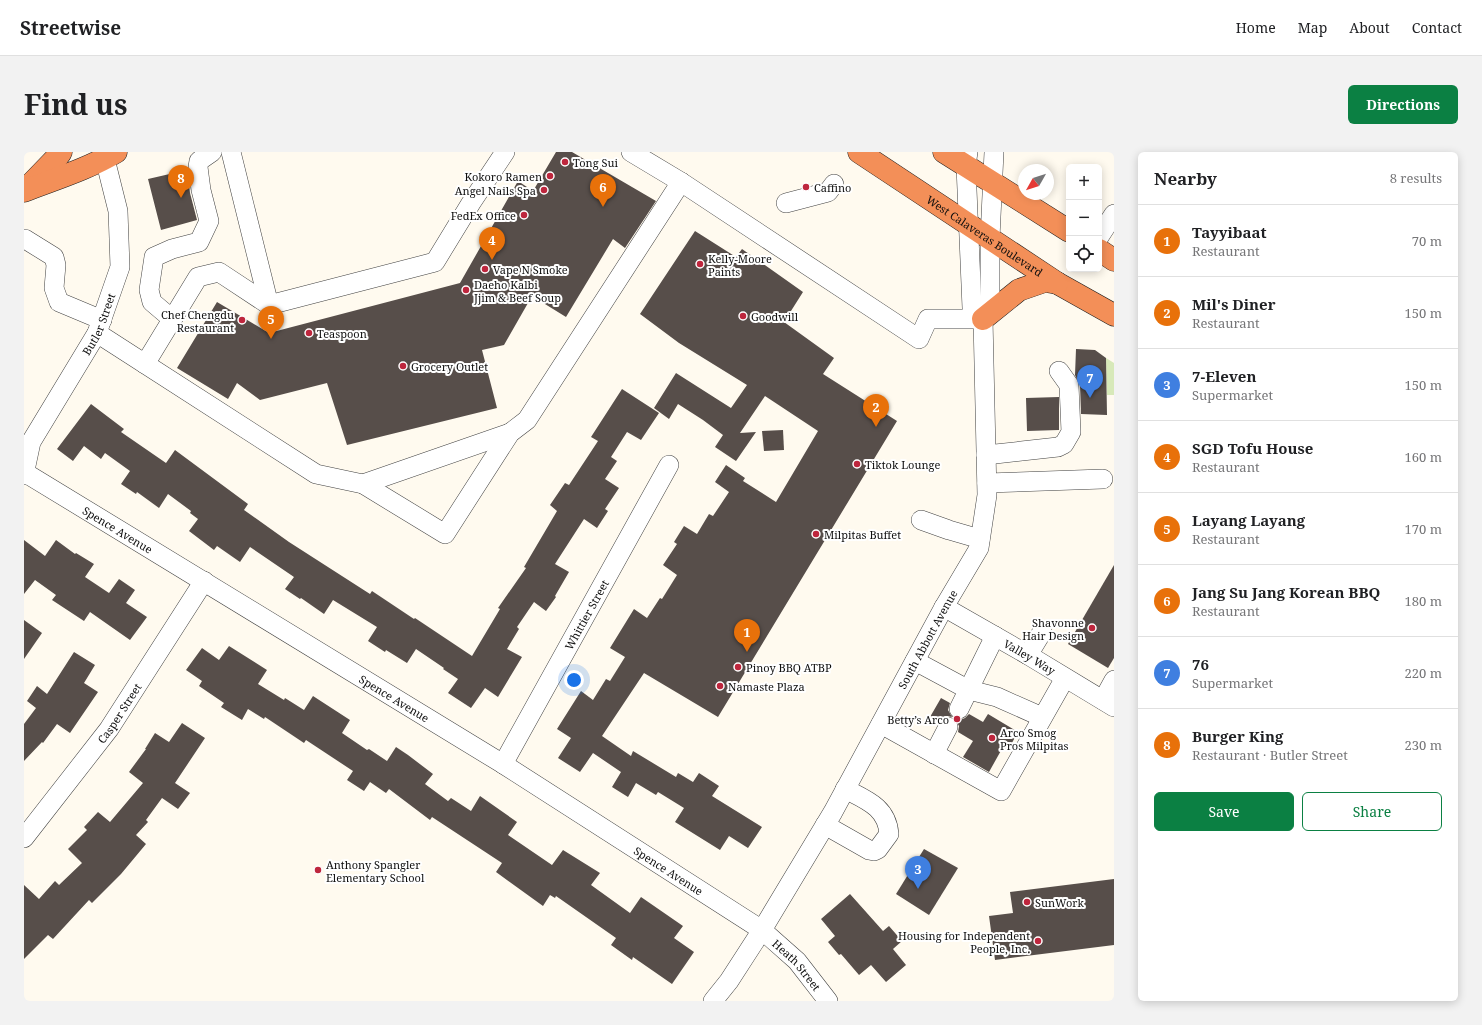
<!DOCTYPE html>
<html lang="en">
<head>
<meta charset="utf-8">
<style>
	:root { --surface:#fff; --page:#f2f2f2; --text:#202124; --muted:#757577; --line:#e0e0e0; --accent:#0b8043 }
	body { margin:0; font-family:"Noto Serif",serif; background:var(--page); color:var(--text) }
	.controls { position:absolute; right:12px; top:12px; display:grid; overflow:hidden; border-radius:6px; box-shadow:0 2px 10px #0003 }
	.controls button { width:36px; height:36px; display:grid; place-items:center; padding:0; border:0; border-bottom:1px solid var(--line); background:var(--surface); color:var(--text); font:20px sans-serif }
	.compass { position:absolute; left:994px; top:12px; width:36px; height:36px; border-radius:50%; background:var(--surface); box-shadow:0 2px 10px #0003; rotate:231deg }
	.you { position:absolute; left:550px; top:528px; width:14px; height:14px; margin:-10px; border:3px solid #fff; border-radius:50%; background:#1a73e8; box-shadow:0 0 0 6px #1a73e833 }
	.badge { display:grid; place-items:center; width:26px; height:26px; border-radius:50%; background:var(--accent); color:#fff; font-size:13px; font-weight:700 }
	.pin { position:absolute; translate:-50% -33px; filter:drop-shadow(0 1px 2px #0008) }
	.pin::after { content:''; position:absolute; top:21px; width:14px; height:12px; background:inherit; clip-path:polygon(0 0,100% 0,50% 100%) }
	.list { margin:0; padding:0; list-style:none }
	h2 { display:flex; justify-content:space-between; align-items:center; height:52px; margin:0; padding:0 16px; font-size:17px }
	h2 small { font-size:13px; font-weight:400; color:var(--muted) }
	.list li { display:grid; grid-template-columns:26px 1fr auto; gap:12px; align-items:center; box-sizing:border-box; height:72px; padding:0 16px; border-top:1px solid var(--line) }
	.list b { display:block; font-size:15px; white-space:nowrap }
	.list p { margin:0; font-size:13px; white-space:nowrap; color:var(--muted) }
	.list em { font-size:13px; font-style:normal; color:var(--muted) }
	.actions { display:flex; gap:8px; padding:12px 16px }
	.actions a { flex:1; padding:9px 0; border:1px solid var(--accent); border-radius:6px; text-align:center; font-size:14px; color:var(--accent) }
	.actions .main { background:var(--accent); color:#fff }
	.icon { flex:none; width:22px; height:22px; fill:none; stroke:currentColor; stroke-width:2; stroke-linecap:round; stroke-linejoin:round }
	.map { position:relative; flex:none; width:1090px; height:849px; overflow:hidden; border-radius:6px }
	header { display:flex; align-items:center; gap:24px; box-sizing:border-box; height:56px; padding:0 20px; background:var(--surface); border-bottom:1px solid var(--line) }
	header strong { font-size:19px }
	nav { display:flex; gap:22px; margin-inline-start:auto; font-size:14px }
	.intro { display:flex; align-items:center; justify-content:space-between; box-sizing:border-box; height:96px; padding:0 24px }
	h1 { margin:0; font-size:28px }
	.button { padding:10px 18px; border-radius:6px; background:var(--accent); color:#fff; font-size:14px; font-weight:700 }
	main { display:flex; gap:24px; padding:0 24px }
	aside { flex:1; background:var(--surface); border-radius:6px; box-shadow:0 2px 10px #0003 }
	.map>svg:first-child { display:block }
	.green { fill:#d7e9b9 }
	.building { fill:#574e4a }
	.lines { fill:none; stroke-linecap:round; stroke-linejoin:round }
	.minor-casing { stroke:#414141; stroke-width:20 }
	.highway-casing { stroke:#1f1f1f; stroke-width:23 }
	.minor { stroke:#fff; stroke-width:19 }
	.highway { stroke:#f38f58; stroke-width:22 }
	.poi-dot { fill:#be263d; stroke:#fff; stroke-width:1.5 }
	.labels { text-anchor:middle; dominant-baseline:central; stroke-width:4; stroke-linejoin:round; paint-order:stroke }
	.poi-label { font-size:11px; fill:#0e0e0e; stroke:#fff; text-anchor:start }
	.street-label { font-size:11px; fill:#0e0e0e; stroke:#fff }
</style>
</head>
<body>
<header>
<strong>Streetwise</strong>
<nav><a>Home</a><a>Map</a><a>About</a><a>Contact</a></nav>
</header>
<div class="intro"><h1>Find us</h1><a class="button">Directions</a></div>
<main>
<div class="map">
<svg width="1090" height="849" viewBox="0 0 1090 849">
	<rect width="100%" height="100%" fill="#fffaef"/>
	<path class="green" d="M1082,206L1090,211V243H1083Z"/>
	<g class="building">
		<path d="M532,0H548L632,49L601,96L589,87L542,165L508,144L480,193L458,198L473,256L323,293L303,231L236,248L213,231L204,247L153,216L193,150L245,181L436,131L494,29L509,39Z"/>
		<path d="M163,18L166,41L173,68L137,78L124,27Z"/>
		<path d="M671,79L712,105L718,97L779,140L760,170L810,206L799,222L873,269L694,565L620,521L578,584L607,604L609,599L652,625L654,621L669,630L675,621L695,634L688,644L738,675L724,696L705,684L696,698L651,670L660,656L634,640L632,643L612,631L604,645L588,635L597,620L569,601L556,620L534,606L547,586L533,577L557,539L569,548L582,527L586,529L601,505L586,496L610,457L623,466L636,446L638,447L653,423L639,413L653,392L650,390L660,374L673,382L685,362L689,364L705,340L691,330L702,313L721,326L719,329L752,350L794,279L741,244L716,281L732,280L712,309L691,295L699,283L679,268L654,252L645,267L630,256L652,221L707,256L723,233L655,191L616,162Z"/>
		<path d="M1052,197L1071,198L1082,206L1083,263L1057,262L1056,233L1051,223Z"/>
		<path d="M598,237L635,261L617,288L603,280L587,305L593,309L581,327L595,336L581,357L584,359L573,376L560,367L531,412L545,420L531,444L532,445L522,459L510,450L493,475L495,477L483,497L498,505L474,545L461,536L447,556L424,541L434,527L419,517L420,516L392,497L383,511L362,498L361,500L344,489L353,475L309,448L300,462L277,446L276,447L261,437L270,425L226,395L216,410L193,394L190,398L165,379L174,367L166,361L167,359L144,342L135,356L113,340L112,342L97,332L106,319L81,301L77,307L60,294L49,309L33,297L67,252L100,277L97,280L142,311L151,298L224,352L220,358L265,390L346,442L348,439L390,467L391,466L448,504L476,457L474,456L502,416L500,415L533,359L526,353L541,331L545,333L574,289L567,285Z"/>
		<path d="M1035,245V278L1003,279L1002,246Z"/>
		<path d="M759,278L760,298L740,299L738,279Z"/>
		<path d="M0,388L21,404L32,388L51,402L52,401L70,412L61,425L85,441L95,427L111,438L102,451L123,465L106,488L66,460L60,469L28,448L32,443L11,428L0,442Z"/>
		<path d="M1090,413V506L1084,516L1044,492Z"/>
		<path d="M0,468L18,481L0,507Z"/>
		<path d="M205,494L243,518L234,532L260,548L261,546L280,558L289,544L326,568L318,581L343,598L345,597L363,609L372,595L384,603L409,622L401,632L424,649L427,646L447,659L456,644L493,670L484,683L528,713L539,698L576,721L567,733L606,761L617,745L659,774L650,786L670,800L648,832L609,805L608,808L587,793L592,786L532,744L531,746L526,743L519,754L472,720L478,711L408,665L406,668L365,637L362,641L346,630L340,639L323,628L329,619L282,588L280,591L241,565L240,567L224,557L218,568L197,555L200,551L175,534L178,529L162,518L178,496L195,508Z"/>
		<path d="M50,500L71,513L60,531L74,540L46,581L33,572L19,591L18,590L0,609V572L12,556L3,549L13,534L23,542Z"/>
		<path d="M917,546L926,551L924,558L928,565L923,564L918,566L915,569L906,565Z"/>
		<path d="M945,562L959,570L964,562L994,580L984,598L979,595L965,620L939,605L949,589L934,580L935,574L931,567L936,568L941,566Z"/>
		<path d="M158,571L181,586L151,631L166,641L154,657L138,646L122,668L124,670L112,683L122,692L97,722L68,751L65,748L29,787L24,783L0,807V733L15,747L31,729L35,733L58,711L44,697L63,678L60,675L74,660L86,670L119,631L105,620L122,597H121L131,581L145,590Z"/>
		<path d="M900,697L934,716L905,763L872,742Z"/>
		<path d="M1090,727V793L971,808L965,764L989,761L986,740Z"/>
		<path d="M826,742L859,779L865,774L878,789L869,797L882,813L862,830L847,813L835,823L817,802L815,803L804,790L811,784L797,767Z"/>
	</g>
	<g class="lines">
		<defs>
			<g id="minor">
				<path d="M207,0L245,153"/>
				<path d="M607,0L657,30L895,187L904,167H959"/>
				<path d="M944,0L942,14L948,156L959,167"/>
				<path d="M762,51L804,40L810,32"/>
				<path d="M1075,85L1090,62"/>
				<path d="M1,87L30,105L32,113L30,136L35,150L78,168"/>
				<path d="M148,167L128,150L125,138L130,105L148,97L175,90L185,69L177,38L174,15L175,9L188,0"/>
				<path d="M73,181L292,322L339,332L421,382L486,281L503,268L657,30"/>
				<path d="M121,212L174,125L195,120L245,153L411,110L447,51L481,0"/>
				<path d="M962,303L1034,295L1040,292L1047,280L1045,233L1035,219"/>
				<path id="s1" d="M0,320L479,612L738,778L773,809L804,849"/>
				<path id="s2" d="M0,323L7,290L73,181L96,115L94,59L81,7"/>
				<path d="M963,331L1079,327"/>
				<path d="M339,332L486,281"/>
				<path d="M897,368L925,378L956,387"/>
				<path id="s3" d="M920,455L1004,503L1090,555"/>
				<path d="M1004,503L1018,480"/>
				<path d="M891,509L945,538L973,545L1018,565"/>
				<path d="M1079,548L1090,528"/>
				<path d="M935,557L971,484"/>
				<path d="M857,572L977,639L1041,526"/>
				<path d="M910,602L924,575"/>
				<path id="s4" d="M479,612L645,313"/>
				<path d="M801,673L845,698L850,699L854,697L865,682C863,655 842,648 821,637"/>
				<path id="s5" d="M0,686L85,577L180,429"/>
				<path id="s6" d="M689,849L705,829L738,778L809,660L920,455L955,396L963,343L959,167L966,154V86L970,0"/>
			</g>
			<g id="highway">
				<path id="s7" d="M835,0L1033,131L1090,163"/>
				<path d="M920,0L1045,79"/>
				<path d="M5,34L35,3L37,0"/>
				<path d="M0,39C31,27 64,17 92,0"/>
				<path d="M1075,98L1090,108"/>
				<path d="M959,167L995,138L1021,129L1033,131"/>
			</g>
		</defs>
		<use href="#minor" class="minor-casing"/>
		<use href="#highway" class="highway-casing"/>
		<use href="#minor" class="minor"/>
		<use href="#highway" class="highway"/>
	</g>
	<g class="poi-dot">
		<circle cx="541" cy="10" r="4"/>
		<circle cx="526" cy="24" r="4"/>
		<circle cx="782" cy="35" r="4"/>
		<circle cx="520" cy="38" r="4"/>
		<circle cx="500" cy="63" r="4"/>
		<circle cx="676" cy="112" r="4"/>
		<circle cx="461" cy="117" r="4"/>
		<circle cx="442" cy="138" r="4"/>
		<circle cx="719" cy="164" r="4"/>
		<circle cx="218" cy="168" r="4"/>
		<circle cx="285" cy="181" r="4"/>
		<circle cx="379" cy="214" r="4"/>
		<circle cx="833" cy="312" r="4"/>
		<circle cx="792" cy="382" r="4"/>
		<circle cx="1068" cy="476" r="4"/>
		<circle cx="714" cy="515" r="4"/>
		<circle cx="696" cy="534" r="4"/>
		<circle cx="933" cy="567" r="4"/>
		<circle cx="968" cy="586" r="4"/>
		<circle cx="294" cy="718" r="4"/>
		<circle cx="1003" cy="750" r="4"/>
		<circle cx="1014" cy="789" r="4"/>
	</g>
	<g class="labels">
		<g class="poi-label">
			<text x="549" y="10">Tong Sui</text>
			<text x="518" y="24" text-anchor="end">Kokoro Ramen</text>
			<text x="790" y="35">Caffino</text>
			<text x="512" y="38" text-anchor="end">Angel Nails Spa</text>
			<text x="492" y="63" text-anchor="end">FedEx Office</text>
			<text x="684" y="106">Kelly-Moore<tspan x="684" dy="13">Paints</tspan></text>
			<text x="469" y="117">Vape N Smoke</text>
			<text x="450" y="132">Daeho Kalbi<tspan x="450" dy="13">Jjim &amp; Beef Soup</tspan></text>
			<text x="210" y="162" text-anchor="end">Chef Chengdu<tspan x="210" dy="13">Restaurant</tspan></text>
			<text x="727" y="164">Goodwill</text>
			<text x="293" y="181">Teaspoon</text>
			<text x="387" y="214">Grocery Outlet</text>
			<text x="841" y="312">Tiktok Lounge</text>
			<text x="800" y="382">Milpitas Buffet</text>
			<text x="1060" y="470" text-anchor="end">Shavonne<tspan x="1060" dy="13">Hair Design</tspan></text>
			<text x="722" y="515">Pinoy BBQ ATBP</text>
			<text x="704" y="534">Namaste Plaza</text>
			<text x="925" y="567" text-anchor="end">Betty’s Arco</text>
			<text x="976" y="580">Arco Smog<tspan x="976" dy="13">Pros Milpitas</tspan></text>
			<text x="302" y="712">Anthony Spangler<tspan x="302" dy="13">Elementary School</tspan></text>
			<text x="1011" y="750">SunWork</text>
			<text x="1006" y="783" text-anchor="end">Housing for Independent<tspan x="1006" dy="13">People, Inc.</tspan></text>
		</g>
		<g class="street-label">
			<text stroke="none"><textPath href="#s7" startOffset="151">West Calaveras Boulevard</textPath></text>
			<text stroke="none"><textPath href="#s2" startOffset="170">Butler Street</textPath></text>
			<text stroke="none"><textPath href="#s1" startOffset="110">Spence Avenue</textPath></text>
			<text stroke="none"><textPath href="#s4" startOffset="171">Whittier Street</textPath></text>
			<text stroke="none"><textPath href="#s6" startOffset="421">South Abbott Avenue</textPath></text>
			<text stroke="none"><textPath href="#s3" startOffset="99">Valley Way</textPath></text>
			<text stroke="none"><textPath href="#s1" startOffset="434">Spence Avenue</textPath></text>
			<text stroke="none"><textPath href="#s5" startOffset="157">Casper Street</textPath></text>
			<text stroke="none"><textPath href="#s1" startOffset="758">Spence Avenue</textPath></text>
			<text stroke="none"><textPath href="#s1" startOffset="918">Heath Street</textPath></text>
		</g>
	</g>
</svg>
<div class="controls">
<button>+</button>
<button>−</button>
<button><svg class="icon" aria-label="locate" viewBox="0 0 24 24"><circle cx="12" cy="12" r="6"/><path d="M12 2v4M12 18v4M2 12h4M18 12h4"/></svg></button>
</div>
<svg class="compass" viewBox="-18 -18 36 36"><path d="M0-13l5 13h-10z" fill="#e53935"/><path d="M0 13l5-13h-10z" fill="#757577"/></svg>
<div class="you"></div>
<div class="pin badge" style="left:723px;top:500px;background:#e8710a">1</div>
<div class="pin badge" style="left:852px;top:275px;background:#e8710a">2</div>
<div class="pin badge" style="left:894px;top:737px;background:#3f7fe0">3</div>
<div class="pin badge" style="left:468px;top:108px;background:#e8710a">4</div>
<div class="pin badge" style="left:247px;top:187px;background:#e8710a">5</div>
<div class="pin badge" style="left:579px;top:55px;background:#e8710a">6</div>
<div class="pin badge" style="left:1066px;top:246px;background:#3f7fe0">7</div>
<div class="pin badge" style="left:157px;top:46px;background:#e8710a">8</div>
</div>
<aside>
<h2>Nearby<small>8 results</small></h2>
<ul class="list">
<li><span class="badge" style="background:#e8710a">1</span><div><b>Tayyibaat</b><p>Restaurant</p></div><em>70 m</em></li>
<li><span class="badge" style="background:#e8710a">2</span><div><b>Mil's Diner</b><p>Restaurant</p></div><em>150 m</em></li>
<li><span class="badge" style="background:#3f7fe0">3</span><div><b>7-Eleven</b><p>Supermarket</p></div><em>150 m</em></li>
<li><span class="badge" style="background:#e8710a">4</span><div><b>SGD Tofu House</b><p>Restaurant</p></div><em>160 m</em></li>
<li><span class="badge" style="background:#e8710a">5</span><div><b>Layang Layang</b><p>Restaurant</p></div><em>170 m</em></li>
<li><span class="badge" style="background:#e8710a">6</span><div><b>Jang Su Jang Korean BBQ</b><p>Restaurant</p></div><em>180 m</em></li>
<li><span class="badge" style="background:#3f7fe0">7</span><div><b>76</b><p>Supermarket</p></div><em>220 m</em></li>
<li><span class="badge" style="background:#e8710a">8</span><div><b>Burger King</b><p>Restaurant · Butler Street</p></div><em>230 m</em></li>
</ul>
<div class="actions"><a class="main">Save</a><a>Share</a></div>
</aside>
</main>
</body>
</html>
